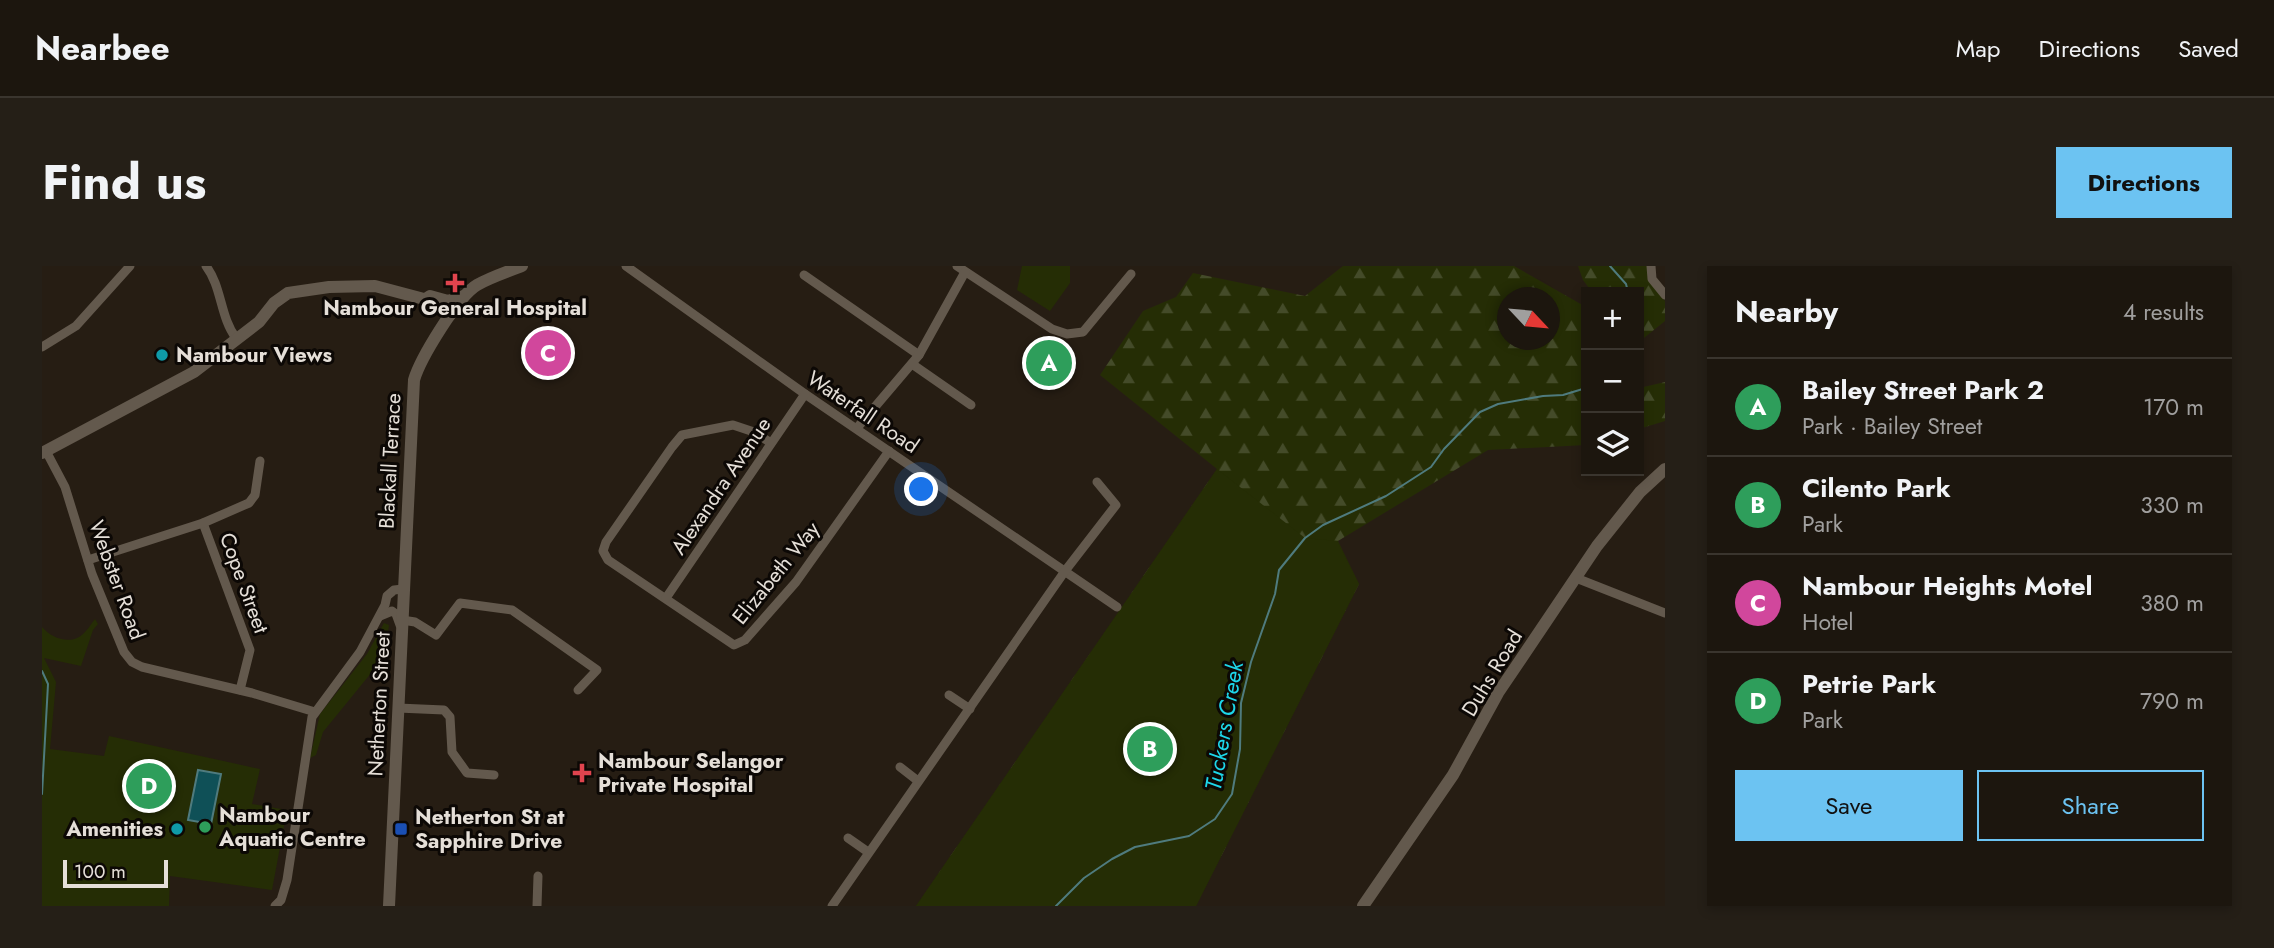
<!DOCTYPE html>
<html lang="en">
<head>
<meta charset="utf-8">
<style>
	:root { --surface:#1c160e; --page:#251f17; --text:#f1f3f6; --muted:#a09f9e; --line:#3a352e; --accent:#6cc3f2 }
	body { margin:0; font-family:Jost,sans-serif; background:var(--page); color:var(--text) }
	.controls { position:absolute; right:21px; top:21px; display:grid; overflow:hidden; border-radius:0px; box-shadow:0 4px 10px #0003 }
	.controls button { width:63px; height:63px; display:grid; place-items:center; padding:0; border:0; border-bottom:2px solid var(--line); background:var(--surface); color:var(--text); font:35px sans-serif }
	.compass { position:absolute; left:1455px; top:21px; width:63px; height:63px; border-radius:50%; background:var(--surface); box-shadow:0 4px 10px #0003; rotate:116deg }
	.scale { position:absolute; left:21px; bottom:18px; width:105px; box-sizing:border-box; padding-left:7px; border:4px solid #e5dfd8; border-top:0; font-size:19px; line-height:24px; white-space:nowrap; color:#e5dfd8; -webkit-text-stroke:5px #0c0805; paint-order:stroke }
	.you { position:absolute; left:880px; top:224px; width:24px; height:24px; margin:-18px; border:5px solid #fff; border-radius:50%; background:#1a73e8; box-shadow:0 0 0 10px #1a73e833 }
	.badge { display:grid; place-items:center; width:46px; height:46px; border-radius:50%; background:var(--accent); color:#fff; font-size:23px; font-weight:700 }
	.pin { position:absolute; translate:-50% -50%; border:4px solid #fff; box-shadow:0 2px 7px #0006 }
	.list { margin:0; padding:0; list-style:none }
	h2 { display:flex; justify-content:space-between; align-items:center; height:91px; margin:0; padding:0 28px; font-size:30px }
	h2 small { font-size:23px; font-weight:400; color:var(--muted) }
	.list li { display:grid; grid-template-columns:46px 1fr auto; gap:21px; align-items:center; box-sizing:border-box; height:98px; padding:0 28px; border-top:2px solid var(--line) }
	.list b { display:block; font-size:26px; white-space:nowrap }
	.list p { margin:0; font-size:23px; white-space:nowrap; color:var(--muted) }
	.list em { font-size:23px; font-style:normal; color:var(--muted) }
	.actions { display:flex; gap:14px; padding:21px 28px }
	.actions a { flex:1; padding:16px 0; border:2px solid var(--accent); border-radius:0px; text-align:center; font-size:24px; color:var(--accent) }
	.actions .main { background:var(--accent); color:#111 }
	.icon { flex:none; width:38px; height:38px; fill:none; stroke:currentColor; stroke-width:2; stroke-linecap:round; stroke-linejoin:round }
	.map { position:relative; flex:none; width:1623px; height:640px; overflow:hidden; border-radius:0px }
	header { display:flex; align-items:center; gap:42px; box-sizing:border-box; height:98px; padding:0 35px; background:var(--surface); border-bottom:2px solid var(--line) }
	header strong { font-size:33px }
	nav { display:flex; gap:38px; margin-inline-start:auto; font-size:24px }
	.intro { display:flex; align-items:center; justify-content:space-between; box-sizing:border-box; height:168px; padding:0 42px }
	h1 { margin:0; font-size:49px }
	.button { padding:18px 32px; border-radius:0px; background:var(--accent); color:#111; font-size:24px; font-weight:700 }
	main { display:flex; gap:42px; padding:0 42px }
	aside { flex:1; background:var(--surface); border-radius:0px; box-shadow:0 4px 10px #0003 }
	.map>svg:first-child { display:block }
	.forest { fill:url(#forest-firs); fill-rule:evenodd }
	.park { fill:#252d05 }
	.water { fill:#0f5057; stroke:#4f7b7e; stroke-width:2 }
	.lines { fill:none; stroke-linecap:round; stroke-linejoin:round }
	.stream { stroke:#4f7b7e; stroke-width:2 }
	.street { stroke:#63594d; stroke-width:9 }
	.secondary { stroke:#63594d; stroke-width:12 }
	.health-dot { fill:#e0444e; stroke:#0c0805; stroke-width:2.5 }
	.culture-dot { fill:#0f9aa8; stroke:#0c0805; stroke-width:2.5 }
	.leisure-dot { fill:#2e9e5b; stroke:#0c0805; stroke-width:2.5 }
	.transit-dot { fill:#1a4fb4; stroke:#0c0805; stroke-width:2.5 }
	.labels { text-anchor:middle; dominant-baseline:central; stroke-width:6; stroke-linejoin:round; paint-order:stroke }
	.poi-label { font-size:21px; font-weight:bold; fill:#e5dfd8; stroke:#0c0805; text-anchor:start }
	.street-label { font-size:21px; fill:#e5dfd8; stroke:#0c0805 }
	.water-label { font-size:23px; font-style:italic; fill:#1dd6e9; stroke:#0c0805 }
</style>
</head>
<body>
<header>
<strong>Nearbee</strong>
<nav><a>Map</a><a>Directions</a><a>Saved</a></nav>
</header>
<div class="intro"><h1>Find us</h1><a class="button">Directions</a></div>
<main>
<div class="map">
<svg width="1623" height="640" viewBox="0 0 1623 640">
	<defs>
		<pattern id="forest-firs" width="22" height="20" patternUnits="userSpaceOnUse" patternTransform="scale(1.75)"><rect width="22" height="20" fill="#252d05"/><path d="M5 1l3.5 6h-7zM16 11l3.5 6h-7z" fill="#444b29"/></pattern>
	</defs>
	<rect width="100%" height="100%" fill="#261d13"/>
	<g class="forest">
		<path d="M1301,0H1472L1544,41V179L1446,184L1296,275L1317,318L1154,640H874L1175,203L1058,109L1101,45L1134,31L1151,7L1263,30ZM1465,32H1507V74H1465Z"/>
		<path d="M1536,0H1606L1607,15L1623,35V55L1597,76V26H1550L1541,14Z"/>
		<path d="M1623,116V155L1597,163V122Z"/>
	</g>
	<g class="park">
		<path d="M980,0H1028V17L1008,45L975,24Z"/>
		<path d="M998,70L1023,84L1018,124L992,109Z"/>
		<path d="M1175,203L1263,272L1295,275L1317,318L1154,640H874Z"/>
		<path d="M53,353L56,358L51,364L39,400L2,392L14,416L8,483L62,490L67,470L218,503L210,538L245,544L230,624L128,610L127,640H0V361C8,371 25,378 37,371C44,367 49,358 53,353Z"/>
		<path d="M342,357L347,359L343,390L281,466L274,489L268,492L278,448L325,388Z"/>
	</g>
	<path class="water" d="M156,504L179,508L169,558L146,554Z"/>
	<g class="lines">
		<g class="stream">
			<path d="M1568,0L1584,18L1586,26"/>
			<path d="M0,405L6,418L0,528"/>
			<path d="M1014,640L1042,612L1070,593L1093,581L1147,570L1173,553L1190,528L1198,483L1199,437L1209,396L1233,328L1237,304L1263,272L1281,259L1344,230L1389,201L1402,183L1438,146L1456,138L1501,130L1521,129L1544,122"/>
		</g>
		<g class="street">
			<path d="M164,0C180,21 178,51 194,72"/>
			<path d="M584,0L763,128L1075,341"/>
			<path d="M915,0L1010,63L1025,68L1041,66L1089,8"/>
			<path d="M1609,0L1610,13L1623,29"/>
			<path d="M762,9L877,89"/>
			<path d="M0,81L34,60L88,0"/>
			<path d="M870,98L929,139"/>
			<path d="M815,162L877,89L923,6"/>
			<path d="M729,177L712,166L691,159L640,169L630,181L564,276L561,285L566,294L692,379L703,374L754,316L847,185"/>
			<path d="M4,185L23,221L50,308L82,386L90,396L100,401L210,427L273,446"/>
			<path d="M161,257L208,384L198,424"/>
			<path d="M46,294L161,257L207,237L213,229L218,195"/>
			<path d="M1534,312L1623,347"/>
			<path d="M624,332L763,128"/>
			<path d="M338,350L350,345L354,348L358,359"/>
			<path d="M360,354L373,356L394,369L418,337L470,344L555,404L536,424"/>
			<path d="M907,429L928,443"/>
			<path d="M356,442L402,444L408,451L410,486L425,507L452,509"/>
			<path d="M858,501L876,515"/>
			<path d="M806,572L826,586"/>
			<path d="M233,640L239,634L245,614L270,451L318,386L343,339L345,330L352,324L361,323"/>
			<path d="M495,640L496,610"/>
			<path d="M790,640L1023,305L1074,239L1055,216"/>
		</g>
		<g class="secondary">
			<path d="M385,32L388,30L406,35L422,30"/>
			<path d="M0,187L152,106L217,56L232,37L246,27L287,21L333,20L382,33L408,49"/>
			<path d="M347,640L372,114C378,93 416,30 435,19C449,11 465,6 480,0"/>
			<path d="M1321,640L1411,509L1456,427L1555,280L1598,226L1623,203"/>
		</g>
	</g>
	<g class="health-dot">
		<path d="M409.5 6.5h7v7h7v7h-7v7h-7v-7h-7v-7h7z"/>
		<path d="M536.5 496.5h7v7h7v7h-7v7h-7v-7h-7v-7h7z"/>
	</g>
	<g class="culture-dot">
		<circle cx="120" cy="89" r="7"/>
		<circle cx="135" cy="563" r="7"/>
	</g>
	<circle class="leisure-dot" cx="163" cy="561" r="7"/>
	<rect class="transit-dot" x="352" y="556" width="14" height="14" rx="3.5"/>
	<g class="labels">
		<g class="poi-label">
			<text x="413" y="42" text-anchor="middle">Nambour General Hospital</text>
			<text x="134" y="89">Nambour Views</text>
			<text x="556" y="495">Nambour Selangor<tspan x="556" dy="24">Private Hospital</tspan></text>
			<text x="177" y="549">Nambour<tspan x="177" dy="24">Aquatic Centre</tspan></text>
			<text x="373" y="551">Netherton St at<tspan x="373" dy="24">Sapphire Drive</tspan></text>
			<text x="121" y="563" text-anchor="end">Amenities</text>
		</g>
		<g class="street-label">
			<text transform="translate(821 146) rotate(34)">Waterfall Road</text>
			<text transform="translate(348 195) rotate(-87)">Blackall Terrace</text>
			<text transform="translate(679 220) rotate(-56)">Alexandra Avenue</text>
			<text transform="translate(734 307) rotate(-51)">Elizabeth Way</text>
			<text transform="translate(75 314) rotate(70)">Webster Road</text>
			<text transform="translate(202 317) rotate(70)">Cope Street</text>
			<text transform="translate(1450 407) rotate(-59)">Duhs Road</text>
			<text transform="translate(337 438) rotate(-87)">Netherton Street</text>
		</g>
		<g class="water-label">
			<text transform="translate(1182 460) rotate(-80)">Tuckers Creek</text>
		</g>
	</g>
</svg>
<div class="controls">
<button>+</button>
<button>−</button>
<button><svg class="icon" aria-label="layers" viewBox="0 0 24 24"><path d="M12 4l9 5-9 5-9-5zM3 14l9 5 9-5"/></svg></button>
</div>
<svg class="compass" viewBox="-18 -18 36 36"><path d="M0-13l5 13h-10z" fill="#e53935"/><path d="M0 13l5-13h-10z" fill="#a09f9e"/></svg>
<div class="scale">100 m</div>
<div class="you"></div>
<div class="pin badge" style="left:1007px;top:97px;background:#2e9e5b">A</div>
<div class="pin badge" style="left:1108px;top:483px;background:#2e9e5b">B</div>
<div class="pin badge" style="left:506px;top:87px;background:#d1479c">C</div>
<div class="pin badge" style="left:107px;top:520px;background:#2e9e5b">D</div>
</div>
<aside>
<h2>Nearby<small>4 results</small></h2>
<ul class="list">
<li><span class="badge" style="background:#2e9e5b">A</span><div><b>Bailey Street Park 2</b><p>Park · Bailey Street</p></div><em>170 m</em></li>
<li><span class="badge" style="background:#2e9e5b">B</span><div><b>Cilento Park</b><p>Park</p></div><em>330 m</em></li>
<li><span class="badge" style="background:#d1479c">C</span><div><b>Nambour Heights Motel</b><p>Hotel</p></div><em>380 m</em></li>
<li><span class="badge" style="background:#2e9e5b">D</span><div><b>Petrie Park</b><p>Park</p></div><em>790 m</em></li>
</ul>
<div class="actions"><a class="main">Save</a><a>Share</a></div>
</aside>
</main>
</body>
</html>
